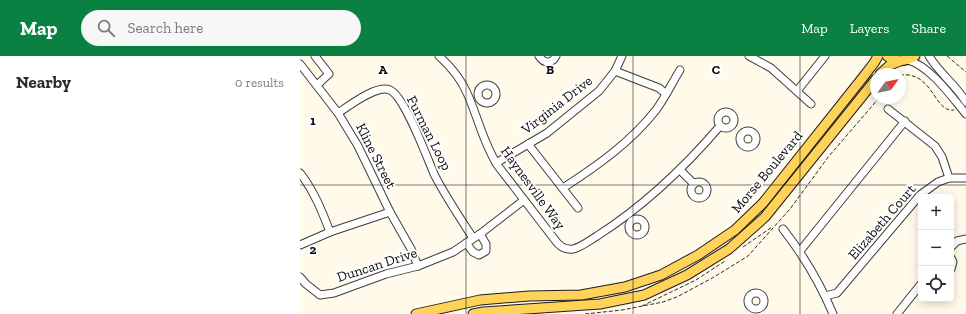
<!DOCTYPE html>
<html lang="en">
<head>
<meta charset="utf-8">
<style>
	:root { --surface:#fff; --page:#f7f7f7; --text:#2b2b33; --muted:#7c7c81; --line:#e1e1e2; --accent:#0b8043 }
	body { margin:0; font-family:"Zilla Slab",serif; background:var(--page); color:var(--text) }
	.controls { position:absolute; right:12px; bottom:12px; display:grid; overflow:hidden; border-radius:6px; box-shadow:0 2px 10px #0003 }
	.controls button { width:36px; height:36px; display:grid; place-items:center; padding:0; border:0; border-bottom:1px solid var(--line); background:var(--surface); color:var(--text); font:20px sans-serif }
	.compass { position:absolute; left:570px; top:12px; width:36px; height:36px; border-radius:50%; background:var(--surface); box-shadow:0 2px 10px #0003; rotate:57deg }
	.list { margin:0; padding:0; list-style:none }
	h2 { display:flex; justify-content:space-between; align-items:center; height:52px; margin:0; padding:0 16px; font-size:17px }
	h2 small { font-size:13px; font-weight:400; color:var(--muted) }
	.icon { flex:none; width:22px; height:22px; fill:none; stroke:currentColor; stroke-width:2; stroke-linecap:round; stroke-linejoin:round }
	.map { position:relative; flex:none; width:666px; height:258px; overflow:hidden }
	header { display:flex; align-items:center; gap:24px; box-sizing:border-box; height:56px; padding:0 20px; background:var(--accent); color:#fff }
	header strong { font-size:19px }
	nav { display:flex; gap:22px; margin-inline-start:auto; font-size:14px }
	.search { width:280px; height:36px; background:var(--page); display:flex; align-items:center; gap:10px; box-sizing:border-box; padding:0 14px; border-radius:22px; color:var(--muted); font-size:15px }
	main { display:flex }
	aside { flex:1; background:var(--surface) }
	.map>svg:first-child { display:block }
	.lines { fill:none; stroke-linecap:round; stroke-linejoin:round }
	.minor-casing { stroke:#3e3e3e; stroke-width:9 }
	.major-casing { stroke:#1c1c1c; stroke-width:11 }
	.path { stroke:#2d2d2d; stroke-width:1; stroke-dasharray:4 2; stroke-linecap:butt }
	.minor { stroke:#fff; stroke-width:7 }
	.major { stroke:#ffd359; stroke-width:9 }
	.grid { fill:none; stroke:#0b0b0b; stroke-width:1; stroke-opacity:0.55 }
	.labels { text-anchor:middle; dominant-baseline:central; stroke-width:4; stroke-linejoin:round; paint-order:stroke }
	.street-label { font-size:14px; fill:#0b0b0b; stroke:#fff }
	.grid-label { font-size:13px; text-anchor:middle; font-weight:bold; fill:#0b0b0b; stroke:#fff; stroke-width:4; stroke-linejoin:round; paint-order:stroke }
</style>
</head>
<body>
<header>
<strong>Map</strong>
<div class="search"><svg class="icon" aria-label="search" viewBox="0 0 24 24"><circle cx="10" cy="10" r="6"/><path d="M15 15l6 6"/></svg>Search here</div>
<nav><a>Map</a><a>Layers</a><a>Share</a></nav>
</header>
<main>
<aside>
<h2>Nearby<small>0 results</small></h2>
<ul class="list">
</ul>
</aside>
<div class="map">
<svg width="666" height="258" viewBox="0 0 666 258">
	<rect width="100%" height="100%" fill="#fffae9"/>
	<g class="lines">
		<defs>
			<g id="minor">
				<path d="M15,0L29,18L17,29"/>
				<path d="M139,0C150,10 161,23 167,37C178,61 183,87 198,110L255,184C259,190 265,194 273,193C282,191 290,184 297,180C344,150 384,112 420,70"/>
				<path d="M239,0C244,8 252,8 256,0"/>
				<path d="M449,0L471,12L511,48"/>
				<path d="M629,0C639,17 656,29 666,46"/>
				<path d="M608,4C631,11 651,40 666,58"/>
				<path d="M0,8L38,57L58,90L90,156L111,193L118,210"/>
				<path d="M315,15L359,32L366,38"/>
				<circle cx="187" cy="38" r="9"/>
				<path d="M497,35L525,0"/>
				<path d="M588,53L635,90L642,101L649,122"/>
				<circle cx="426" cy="64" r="8"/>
				<path d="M38,57C49,50 77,28 90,34C105,41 127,102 135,120C146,141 160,162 173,182"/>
				<circle cx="448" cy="83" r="8"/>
				<path d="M228,88L278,152"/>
				<path d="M196,107L247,77L299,35L315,15L322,0"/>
				<path d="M380,114L394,128"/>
				<path d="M0,117C14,135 22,155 30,176"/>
				<circle cx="399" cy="134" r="8"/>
				<path d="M263,132C297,110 331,86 356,54C365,42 372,27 380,14"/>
				<circle cx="337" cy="171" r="8"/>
				<path d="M483,173C504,200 520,227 533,258"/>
				<path d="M166,187L173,196L179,199L186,195V188L180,178"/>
				<path d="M0,189L30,176L90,156"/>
				<path d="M651,191L657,185L666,183"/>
				<path d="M500,195L605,65"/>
				<path d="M651,202L653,206L651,213"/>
				<path d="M0,221L6,228L20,239L34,237L86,218L118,210L153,196L180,178L224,144"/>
				<circle cx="456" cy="245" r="8"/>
				<path d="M525,240L537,237L620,139L638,126L649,122H666"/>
				<path d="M597,258L621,228"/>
			</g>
			<g id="major">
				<path d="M587,0C596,7 605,6 615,0"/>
				<path d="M580,18L590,9L600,5"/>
				<path d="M116,258L180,244L229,240L281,239L325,231L361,219L398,199L435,174L463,147L564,20L574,7L578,0"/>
				<path d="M173,258L183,256L300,248L344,239L387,219L429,193L465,161L576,23"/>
			</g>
		</defs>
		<use href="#minor" class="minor-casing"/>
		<use href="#major" class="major-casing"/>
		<g class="path">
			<path d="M647,0L666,16"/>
			<path d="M600,20C603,18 606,19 609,19C634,23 636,57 654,54"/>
			<path d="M443,191L472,171"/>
			<path d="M342,250L396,224L425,205"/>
			<path d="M285,258L322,254L363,246L377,241L414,221L448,200L490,153L529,100L579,42"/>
		</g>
		<use href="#minor" class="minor"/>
		<use href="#major" class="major"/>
	</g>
	<path class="grid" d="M166,0V258M333,0V258M500,0V258M0,129H666"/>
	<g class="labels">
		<g class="street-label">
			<text transform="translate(257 49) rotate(-38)">Virginia Drive</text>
			<text transform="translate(129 77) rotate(63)">Furman Loop</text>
			<text transform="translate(76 100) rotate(63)">Kline Street</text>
			<text transform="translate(467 116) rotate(-50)">Morse Boulevard</text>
			<text transform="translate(233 132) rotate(54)">Haynesville Way</text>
			<text transform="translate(582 166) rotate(-49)">Elizabeth Court</text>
			<text transform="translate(77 209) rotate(-18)">Duncan Drive</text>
		</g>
	</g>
	<g class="grid-label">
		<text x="83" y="18">A</text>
		<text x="250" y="18">B</text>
		<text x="416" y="18">C</text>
		<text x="13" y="69">1</text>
		<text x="13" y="198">2</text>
	</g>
</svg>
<div class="controls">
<button>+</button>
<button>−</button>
<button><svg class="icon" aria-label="locate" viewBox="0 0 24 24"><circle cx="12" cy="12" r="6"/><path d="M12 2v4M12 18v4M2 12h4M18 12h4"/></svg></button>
</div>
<svg class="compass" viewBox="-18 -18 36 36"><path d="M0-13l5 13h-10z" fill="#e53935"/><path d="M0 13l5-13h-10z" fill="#7c7c81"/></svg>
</div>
</main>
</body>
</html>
